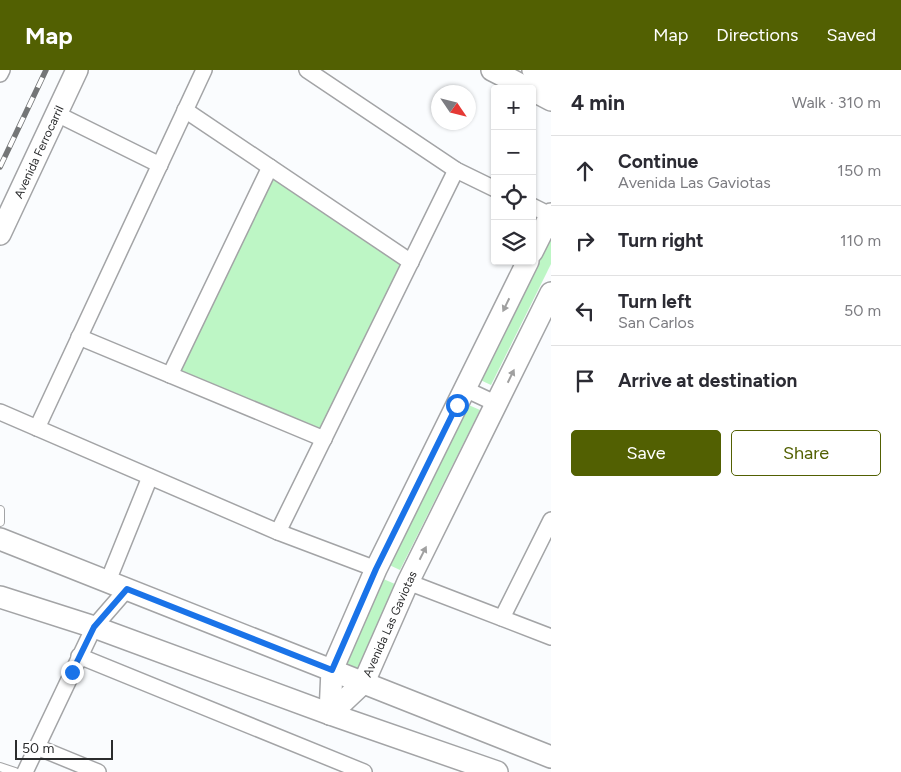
<!DOCTYPE html>
<html lang="en">
<head>
<meta charset="utf-8">
<style>
	:root { --surface:#fff; --page:#f2f2f3; --text:#2b2b33; --muted:#7c7c81; --line:#e1e1e2; --accent:#526002 }
	body { margin:0; font-family:Figtree,sans-serif; background:var(--page); color:var(--text) }
	.controls { position:absolute; right:15px; top:15px; display:grid; overflow:hidden; border-radius:5px; box-shadow:0 1px 4px #0004 }
	.controls button { width:45px; height:45px; display:grid; place-items:center; padding:0; border:0; border-bottom:1px solid var(--line); background:var(--surface); color:var(--text); font:25px sans-serif }
	.compass { position:absolute; left:431px; top:15px; width:45px; height:45px; border-radius:50%; background:var(--surface); box-shadow:0 1px 4px #0004; rotate:125deg }
	.scale { position:absolute; left:15px; bottom:12px; width:98px; box-sizing:border-box; padding-left:5px; border:2px solid #2b2c2d; border-top:0; font-size:14px; line-height:18px; white-space:nowrap; color:#2b2c2d; -webkit-text-stroke:4px #fff; paint-order:stroke }
	.stop { position:absolute; width:15px; height:15px; margin:-11px; border:4px solid #1a73e8; border-radius:50%; background:#fff }
	.stop.end { background:#1a73e8; border-color:#fff; box-shadow:0 1px 5px #0008 }
	.list { margin:0; padding:0; list-style:none }
	h2 { display:flex; justify-content:space-between; align-items:center; height:65px; margin:0; padding:0 20px; font-size:21px }
	h2 small { font-size:16px; font-weight:400; color:var(--muted) }
	.list li { display:grid; grid-template-columns:32px 1fr auto; gap:15px; align-items:center; box-sizing:border-box; height:70px; padding:0 20px; border-top:1px solid var(--line) }
	.list b { display:block; font-size:19px; white-space:nowrap }
	.list p { margin:0; font-size:16px; white-space:nowrap; color:var(--muted) }
	.list em { font-size:16px; font-style:normal; color:var(--muted) }
	.actions { display:flex; gap:10px; padding:15px 20px }
	.actions a { flex:1; padding:11px 0; border:1px solid var(--accent); border-radius:5px; text-align:center; font-size:18px; color:var(--accent) }
	.actions .main { background:var(--accent); color:#fff }
	.icon { flex:none; width:28px; height:28px; fill:none; stroke:currentColor; stroke-width:2; stroke-linecap:round; stroke-linejoin:round }
	.map { position:relative; flex:none; width:551px; height:702px; overflow:hidden }
	header { display:flex; align-items:center; gap:30px; box-sizing:border-box; height:70px; padding:0 25px; background:var(--accent); color:#fff }
	header strong { font-size:24px }
	nav { display:flex; gap:28px; margin-inline-start:auto; font-size:18px }
	main { display:flex }
	aside { flex:1; background:var(--surface) }
	.map>svg:first-child { display:block }
	.green { fill:#bdf6c5 }
	.lines { fill:none; stroke-linecap:round; stroke-linejoin:round }
	.lane-casing { stroke:#a3a4a6; stroke-width:10 }
	.street-casing { stroke:#a3a4a6; stroke-width:18 }
	.secondary-casing { stroke:#a3a4a6; stroke-width:24 }
	.lane { stroke:#fff; stroke-width:8 }
	.street { stroke:#fff; stroke-width:15 }
	.secondary { stroke:#fff; stroke-width:21 }
	.rail-casing { stroke:#747677; stroke-width:5.5 }
	.rail { stroke:#fff; stroke-width:4; stroke-dasharray:11; stroke-linecap:butt }
	.oneway { fill:#a0a0a0 }
	.route { stroke:#1a73e8; stroke-width:6 }
	.labels { text-anchor:middle; dominant-baseline:central; stroke-width:4; stroke-linejoin:round; paint-order:stroke }
	.street-label { font-size:12px; fill:#2b2c2d; stroke:#fff }
</style>
</head>
<body>
<header>
<strong>Map</strong>
<nav><a>Map</a><a>Directions</a><a>Saved</a></nav>
</header>
<main>
<div class="map">
<svg width="551" height="702" viewBox="0 0 551 702">
	<rect width="100%" height="100%" fill="#fafcfe"/>
	<g class="green">
		<path d="M275,107L399,191L401,197L325,360L318,361L180,305V298L270,109Z"/>
		<path d="M551,154V194L491,315L476,308Z"/>
		<path d="M464,333L480,340L400,500L385,493Z"/>
		<path d="M381,508L395,514L358,600L343,593Z"/>
	</g>
	<g class="lines">
		<defs>
			<g id="lane">
				<path d="M0,440V452"/>
				<path d="M0,697L15,702"/>
			</g>
			<g id="street">
				<path d="M307,0L456,100L495,119"/>
				<path d="M0,4L2,0"/>
				<path d="M185,40L411,192"/>
				<path d="M57,44L160,95"/>
				<path d="M532,136L550,145"/>
				<path d="M79,267L324,369"/>
				<path d="M170,305L270,97"/>
				<path d="M465,319L497,334"/>
				<path d="M0,342L278,462L376,499"/>
				<path d="M37,358L204,0"/>
				<path d="M278,462L456,100"/>
				<path d="M108,511L150,407"/>
				<path d="M408,512L551,567"/>
				<path d="M502,548L551,450"/>
				<path d="M79,586L364,702"/>
				<path d="M37,677L98,702"/>
				<path d="M25,702L94,557L127,519"/>
			</g>
			<g id="secondary">
				<path d="M492,0L529,19"/>
				<path d="M533,0L551,9"/>
				<path d="M532,20L551,30"/>
				<path d="M0,164L77,0"/>
				<path d="M532,182L551,144"/>
				<path d="M0,469L551,687"/>
				<path d="M0,527L94,557L330,644L497,702"/>
				<path d="M330,644L332,600L376,499L528,191"/>
				<path d="M330,644L364,612L408,512L551,223"/>
			</g>
		</defs>
		<use href="#lane" class="lane-casing"/>
		<use href="#street" class="street-casing"/>
		<use href="#secondary" class="secondary-casing"/>
		<use href="#lane" class="lane"/>
		<use href="#street" class="street"/>
		<use href="#secondary" class="secondary"/>
		<defs>
			<path id="rail" d="M0,97L46,0"/>
		</defs>
		<use href="#rail" class="rail-casing"/>
		<use href="#rail" class="rail"/>
	</g>
	<defs><path id="oneway-solid" d="M-6-.8H1V-3.2L6.5 0L1 3.2V.8H-6Z" transform="scale(1.25)"/></defs>
	<g class="oneway">
		<use href="#oneway-solid" transform="translate(506 235) rotate(116)"/>
		<use href="#oneway-solid" transform="translate(511 306) rotate(-64)"/>
		<use href="#oneway-solid" transform="translate(423 483) rotate(-63)"/>
	</g>
	<g class="lines">
		<path class="route" d="M72,602L94,557L127,519L332,600L376,499L457,335"/>
	</g>
	<g class="labels">
		<g class="street-label">
			<text transform="translate(39 82) rotate(-65)">Avenida Ferrocarril</text>
			<text transform="translate(390 554) rotate(-66)">Avenida Las Gaviotas</text>
		</g>
	</g>
</svg>
<div class="controls">
<button>+</button>
<button>−</button>
<button><svg class="icon" aria-label="locate" viewBox="0 0 24 24"><circle cx="12" cy="12" r="6"/><path d="M12 2v4M12 18v4M2 12h4M18 12h4"/></svg></button>
<button><svg class="icon" aria-label="layers" viewBox="0 0 24 24"><path d="M12 4l9 5-9 5-9-5zM3 14l9 5 9-5"/></svg></button>
</div>
<svg class="compass" viewBox="-18 -18 36 36"><path d="M0-13l5 13h-10z" fill="#e53935"/><path d="M0 13l5-13h-10z" fill="#7c7c81"/></svg>
<div class="scale">50 m</div>
<div class="stop" style="left:457px;top:335px"></div>
<div class="stop end" style="left:72px;top:602px"></div>
</div>
<aside>
<h2>4 min<small>Walk · 310 m</small></h2>
<ul class="list">
<li><svg class="icon" aria-label="ahead" viewBox="0 0 24 24"><path d="M12 20V5M6 11l6-6 6 6"/></svg><div><b>Continue</b><p>Avenida Las Gaviotas</p></div><em>150 m</em></li>
<li><svg class="icon" aria-label="right" viewBox="0 0 24 24"><path d="M7 20v-9h11M14 6l5 5-5 5"/></svg><div><b>Turn right</b></div><em>110 m</em></li>
<li><svg class="icon" aria-label="left" viewBox="0 0 24 24"><path d="M17 20v-9H6M10 6l-5 5 5 5"/></svg><div><b>Turn left</b><p>San Carlos</p></div><em>50 m</em></li>
<li><svg class="icon" aria-label="arrive" viewBox="0 0 24 24"><path d="M6 21V4h12l-3 4 3 4H6"/></svg><div><b>Arrive at destination</b></div></li>
</ul>
<div class="actions"><a class="main">Save</a><a>Share</a></div>
</aside>
</main>
</body>
</html>
